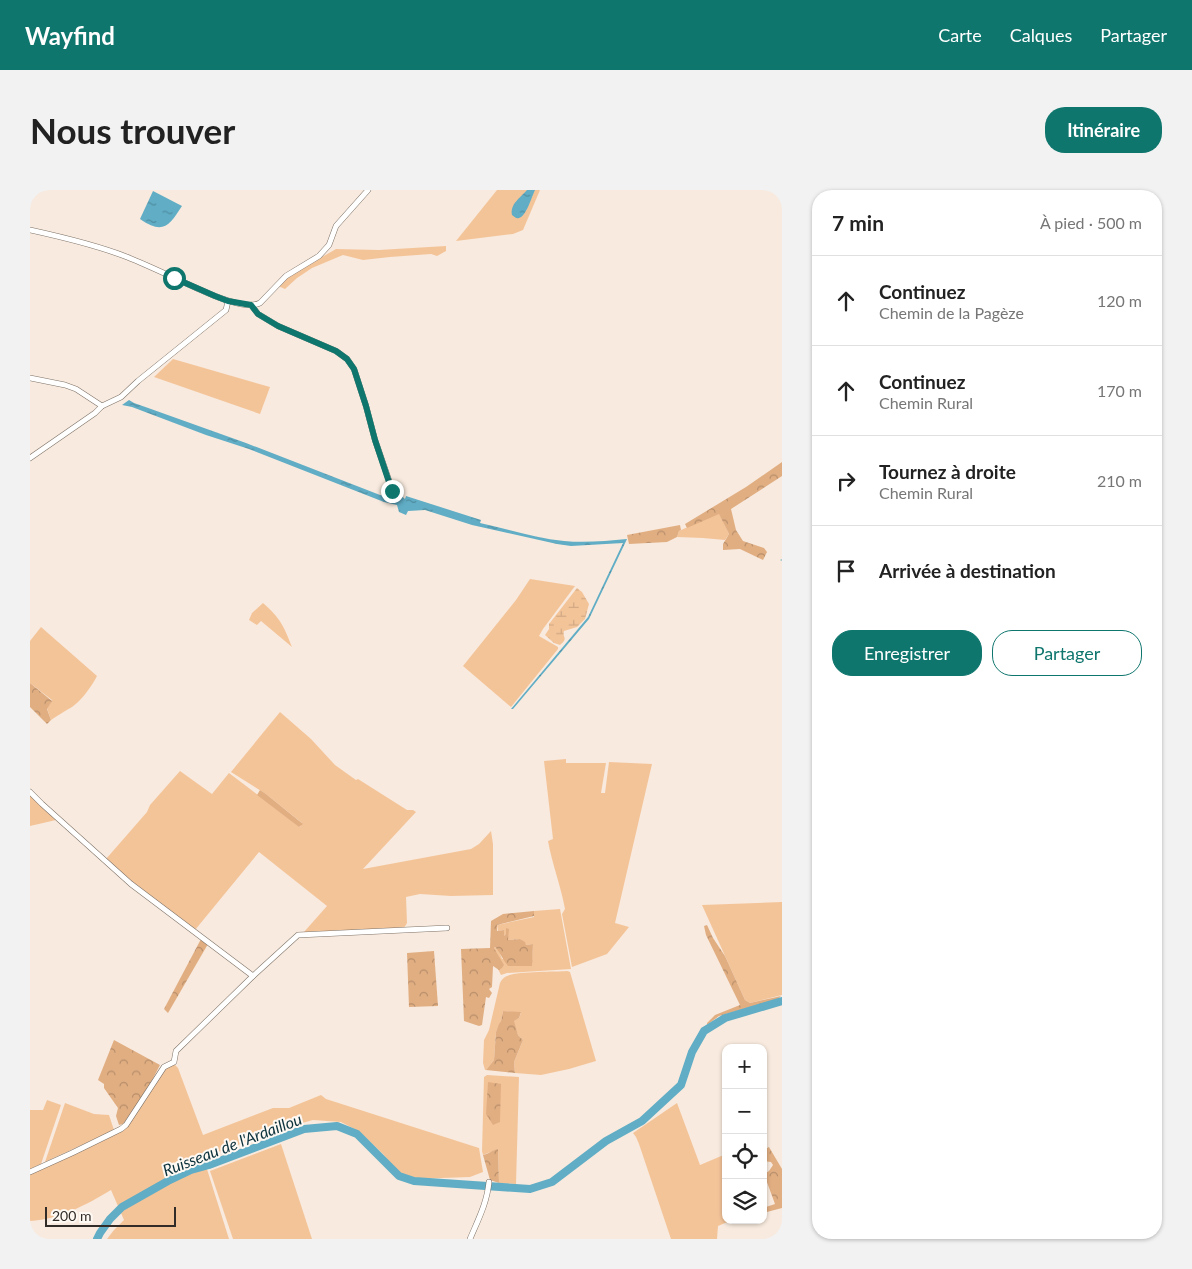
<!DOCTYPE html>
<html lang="fr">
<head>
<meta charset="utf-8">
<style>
	:root { --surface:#fff; --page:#f2f2f2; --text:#222; --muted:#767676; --line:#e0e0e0; --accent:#0f766e }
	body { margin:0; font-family:Lato,sans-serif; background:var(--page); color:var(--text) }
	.controls { position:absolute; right:15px; bottom:15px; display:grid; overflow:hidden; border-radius:10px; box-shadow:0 1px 4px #0004 }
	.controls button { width:45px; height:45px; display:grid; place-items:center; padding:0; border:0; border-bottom:1px solid var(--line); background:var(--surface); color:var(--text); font:25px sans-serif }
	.scale { position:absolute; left:15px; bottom:12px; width:131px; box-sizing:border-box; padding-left:5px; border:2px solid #322c28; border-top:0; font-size:14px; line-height:18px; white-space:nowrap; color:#322c28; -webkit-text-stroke:4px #fff9f4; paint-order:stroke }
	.stop { position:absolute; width:15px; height:15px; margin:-11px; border:4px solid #0f766e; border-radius:50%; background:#fff }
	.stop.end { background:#0f766e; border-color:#fff; box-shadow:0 1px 5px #0008 }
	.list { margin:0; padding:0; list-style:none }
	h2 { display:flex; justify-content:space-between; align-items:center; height:65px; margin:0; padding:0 20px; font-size:21px }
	h2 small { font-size:16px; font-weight:400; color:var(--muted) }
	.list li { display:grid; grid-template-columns:32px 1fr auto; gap:15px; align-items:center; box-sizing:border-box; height:90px; padding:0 20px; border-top:1px solid var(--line) }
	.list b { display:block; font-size:19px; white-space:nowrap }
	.list p { margin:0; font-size:16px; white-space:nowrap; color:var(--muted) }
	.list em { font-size:16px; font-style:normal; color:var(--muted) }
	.actions { display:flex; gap:10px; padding:15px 20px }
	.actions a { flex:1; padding:11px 0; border:1px solid var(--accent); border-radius:20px; text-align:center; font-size:18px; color:var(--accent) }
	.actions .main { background:var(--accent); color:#fff }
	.icon { flex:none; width:28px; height:28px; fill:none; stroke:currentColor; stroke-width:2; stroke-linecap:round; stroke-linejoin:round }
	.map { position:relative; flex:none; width:752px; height:1049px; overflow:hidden; border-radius:20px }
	header { display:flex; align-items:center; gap:30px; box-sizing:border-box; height:70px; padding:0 25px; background:var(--accent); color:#fff }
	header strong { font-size:24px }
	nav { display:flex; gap:28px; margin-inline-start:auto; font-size:18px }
	.intro { display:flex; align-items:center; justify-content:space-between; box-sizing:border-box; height:120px; padding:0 30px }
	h1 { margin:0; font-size:35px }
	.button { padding:12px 22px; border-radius:20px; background:var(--accent); color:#fff; font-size:18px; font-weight:700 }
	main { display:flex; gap:30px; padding:0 30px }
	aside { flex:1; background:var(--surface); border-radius:20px; box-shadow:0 1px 4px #0004 }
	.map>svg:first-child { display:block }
	.green { fill:#f4c499 }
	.forest { fill:url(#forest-crowns) }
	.wetland { fill:url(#wetland-marsh) }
	.water { fill:url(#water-ripples) }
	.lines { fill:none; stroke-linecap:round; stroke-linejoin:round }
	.stream { stroke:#60adc5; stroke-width:1 }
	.river { stroke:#60adc5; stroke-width:8 }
	.street-casing { stroke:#7e7267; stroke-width:6 }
	.street { stroke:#fff; stroke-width:5 }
	.route { stroke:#0f766e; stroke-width:6 }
	.labels { text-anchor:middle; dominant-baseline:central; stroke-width:4; stroke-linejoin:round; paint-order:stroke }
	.water-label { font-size:16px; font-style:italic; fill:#0c323c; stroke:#fff9f4 }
</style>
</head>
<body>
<header>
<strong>Wayfind</strong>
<nav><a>Carte</a><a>Calques</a><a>Partager</a></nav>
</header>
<div class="intro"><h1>Nous trouver</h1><a class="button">Itinéraire</a></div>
<main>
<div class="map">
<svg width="752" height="1049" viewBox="0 0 752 1049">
	<defs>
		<pattern id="forest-crowns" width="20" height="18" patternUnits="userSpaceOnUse" patternTransform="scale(1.25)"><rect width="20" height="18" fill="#e1ae82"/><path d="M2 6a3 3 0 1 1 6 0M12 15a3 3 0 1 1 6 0" fill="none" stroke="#b78e6a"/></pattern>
		<pattern id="wetland-marsh" width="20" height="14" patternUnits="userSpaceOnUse" patternTransform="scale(1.25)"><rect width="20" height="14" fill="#f4c499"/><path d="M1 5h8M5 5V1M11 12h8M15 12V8" fill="none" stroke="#d2a984"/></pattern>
		<pattern id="water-ripples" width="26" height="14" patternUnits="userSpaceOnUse" patternTransform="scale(1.25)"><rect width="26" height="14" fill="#60adc5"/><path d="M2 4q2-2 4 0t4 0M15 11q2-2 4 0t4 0" fill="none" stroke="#508da0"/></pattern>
	</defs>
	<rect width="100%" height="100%" fill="#f8eade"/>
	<g class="green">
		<path d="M467,0H510L493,40L483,44L426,51Z"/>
		<path d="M416,56V61L407,66L401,64L360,67L333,70L313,65L282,78L267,88L255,99L248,96L259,86L306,59L349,60Z"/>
		<path d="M143,169L240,197L230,224L124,187Z"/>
		<path d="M689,323L699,344L695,350L673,348L647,347L649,341Z"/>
		<path d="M500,389L545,396L513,439L509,446L528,457V459L481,517L433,476L486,410Z"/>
		<path d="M233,413C250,428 254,436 262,457L231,431L227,435L219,430L222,423Z"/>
		<path d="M11,437L67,486C62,496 51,511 42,517C35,521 28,525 21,530L17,518L22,510L0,493V451Z"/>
		<path d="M250,522L281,549L305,575L326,590L328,589L377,620H383L386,622L333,679L441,659L449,654L461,641L463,654V705L421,706L390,704L376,707L377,733L374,738L274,742L297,716L229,662L165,740L104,693L76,669L117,622L120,615L150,581L182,604L199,583L270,637L272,633L236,604L201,582Z"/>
		<path d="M536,569V573H576L571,603H575L579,572L622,574L585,733L599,737L577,764L542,777L532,724L535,719C531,696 522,674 518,651L523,649L514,571Z"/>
		<path d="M0,605L26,630L0,636Z"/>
		<path d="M752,712V805L720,813L715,810L672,715Z"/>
		<path d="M530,719L541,779L477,783L471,785L468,779L464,758L465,757L469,761L472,769H502L503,754L496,755L490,749L478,750L476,744L474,746V740L468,741L467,735L504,727V721Z"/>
		<path d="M537,781L540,782L566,871L539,879L511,885L485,883L484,872L493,850L488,845L483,831L489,828L491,823L473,821L471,831L466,842L464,870L456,880H455L453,873L454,850L459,840L470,793C471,791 472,789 475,787C483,781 525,782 537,781Z"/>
		<path d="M144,874L148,878L173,945L243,918H259L291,905L296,909L449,958L453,982L440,987L384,989L368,982L353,964L330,942L311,932L283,930L254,938L175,967L176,976L199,1049H77L84,1040L94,1030L81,1000C56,1015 30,1029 0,1031V983L95,938L134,880Z"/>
		<path d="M457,885L489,887L486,994L469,993L468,959L453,965L452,961L454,887Z"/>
		<path d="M17,910L31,915L11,974L0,979V920H13Z"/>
		<path d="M35,913L64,924L79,925L84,940L15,972Z"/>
		<path d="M647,913L670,975L696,964V1030H702L688,1036L687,1049H641L609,954L606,947L603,943Z"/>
		<path d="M251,954L282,1049H203L180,981Z"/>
	</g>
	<g class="forest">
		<path d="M752,272V286L701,319L706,340L713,351L734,358L737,362L733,370L710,359L693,360V354L699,344L689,324L657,338L655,334L716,297Z"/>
		<path d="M650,335L651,340L649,341L647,347L637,352L599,354L597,345Z"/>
		<path d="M0,493L22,511L17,519L21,530L17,534L0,517Z"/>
		<path d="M230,600L236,604L273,634L269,637L227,605Z"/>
		<path d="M504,721V726L467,735V741L474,740V746L476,744V738L479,739L478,750L490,749L495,752L496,755L503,754L502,776H478C473,770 470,762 465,757L464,758L474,775L472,778L469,780L463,776L462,797L459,799L462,803L459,808L456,807L452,835L449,836L434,831L431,759L460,758L461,731L473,724Z"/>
		<path d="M677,735L683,748L695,766L715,810L720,813L751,806L748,809L689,826L677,835V833L685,825L710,815L676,745L674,736Z"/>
		<path d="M171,749L178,754L138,823L134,819Z"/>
		<path d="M404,761L408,816L379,817L377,763Z"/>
		<path d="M473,821L491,822L489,828L484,831L488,845L493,850L484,872L485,883L456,880L464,870L466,842L469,834L471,831Z"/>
		<path d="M84,850L130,875L117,900L93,934L89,935L86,926L88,918L74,898V894L68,890Z"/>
		<path d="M458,892L471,894L470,932L463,935L456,924Z"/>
		<path d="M739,957L752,979V1018L733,1023V1018L745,1014L734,984L739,981L743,975L741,972L733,971V960Z"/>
		<path d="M468,959L469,993L460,990L453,965C459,964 462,960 468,959Z"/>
	</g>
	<path class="wetland" d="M547,398L552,402L559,414L555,429L547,437L534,441C532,448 539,448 530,455L524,453L515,445L519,439V434Z"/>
	<g class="water">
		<path d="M497,0H505C502,6 496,27 489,28C486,29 485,27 482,25C480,14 490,8 497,0Z"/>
		<path d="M123,1L152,16C139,36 133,45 110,29Z"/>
		<path d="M99,210L104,213L121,219L216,253L350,305L362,307L367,302L375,309L376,306L451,330L450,333C478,339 506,348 534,351C555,353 576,351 597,349L559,429L483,519H481L558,427L593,353L541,356L527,354L442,335L395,320L378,321L376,325L369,322L367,315L354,312L219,259L176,245L102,217L92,215Z"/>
	</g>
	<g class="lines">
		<path class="stream" d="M751,370H752"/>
		<path class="river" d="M67,1049L70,1043L80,1029L92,1017L138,991L161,980L179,975L274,939L307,936L327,944L369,986L384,991L500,999L522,992L576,951L612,931L651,895L662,862L674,841L695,828L752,811"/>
		<defs>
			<g id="street">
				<path d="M0,40C32,47 66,55 97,67C122,77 146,89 171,100C184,106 217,120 230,113L256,86L289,66L299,55L306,36L338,0"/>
				<path d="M221,115L228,124L248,136L306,161L317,169L324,179L336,216L345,250L364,305"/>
				<path d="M0,188L35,195L46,199L72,216"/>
				<path d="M0,268L65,223L72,216L91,207L108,191L196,120L198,111"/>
				<path d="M0,602L12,614L101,694L223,786"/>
				<path d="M0,982L42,963L91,939L96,935L134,877L144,872L146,861L223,786L268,745L417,738"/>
				<path d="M440,1049C448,1030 457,1013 459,992"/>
			</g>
		</defs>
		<use href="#street" class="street-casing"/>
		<use href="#street" class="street"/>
	</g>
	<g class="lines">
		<path class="route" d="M144,88L185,106L198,111L221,115L228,124L248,136L306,161L317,169L324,179L336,216L345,250L362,301"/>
	</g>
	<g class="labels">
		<g class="water-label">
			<text transform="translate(202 954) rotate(-21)">Ruisseau de l'Ardaillou</text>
		</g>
	</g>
</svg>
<div class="controls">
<button>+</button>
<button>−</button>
<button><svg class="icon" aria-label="locate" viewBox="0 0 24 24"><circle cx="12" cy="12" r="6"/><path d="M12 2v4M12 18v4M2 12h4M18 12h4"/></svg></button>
<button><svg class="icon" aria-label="layers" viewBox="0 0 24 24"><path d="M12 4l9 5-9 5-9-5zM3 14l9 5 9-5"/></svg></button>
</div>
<div class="scale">200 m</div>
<div class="stop" style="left:144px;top:88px"></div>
<div class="stop end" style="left:362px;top:301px"></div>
</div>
<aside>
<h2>7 min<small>À pied · 500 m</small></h2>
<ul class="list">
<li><svg class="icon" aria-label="ahead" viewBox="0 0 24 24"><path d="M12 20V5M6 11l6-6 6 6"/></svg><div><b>Continuez</b><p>Chemin de la Pagèze</p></div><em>120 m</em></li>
<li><svg class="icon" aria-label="ahead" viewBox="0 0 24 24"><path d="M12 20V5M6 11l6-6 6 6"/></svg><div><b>Continuez</b><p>Chemin Rural</p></div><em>170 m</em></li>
<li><svg class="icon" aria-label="right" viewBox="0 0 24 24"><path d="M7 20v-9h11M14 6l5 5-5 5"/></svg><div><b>Tournez à droite</b><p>Chemin Rural</p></div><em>210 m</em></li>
<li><svg class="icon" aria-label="arrive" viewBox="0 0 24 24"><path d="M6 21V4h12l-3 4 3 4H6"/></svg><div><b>Arrivée à destination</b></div></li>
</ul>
<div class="actions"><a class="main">Enregistrer</a><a>Partager</a></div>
</aside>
</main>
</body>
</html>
